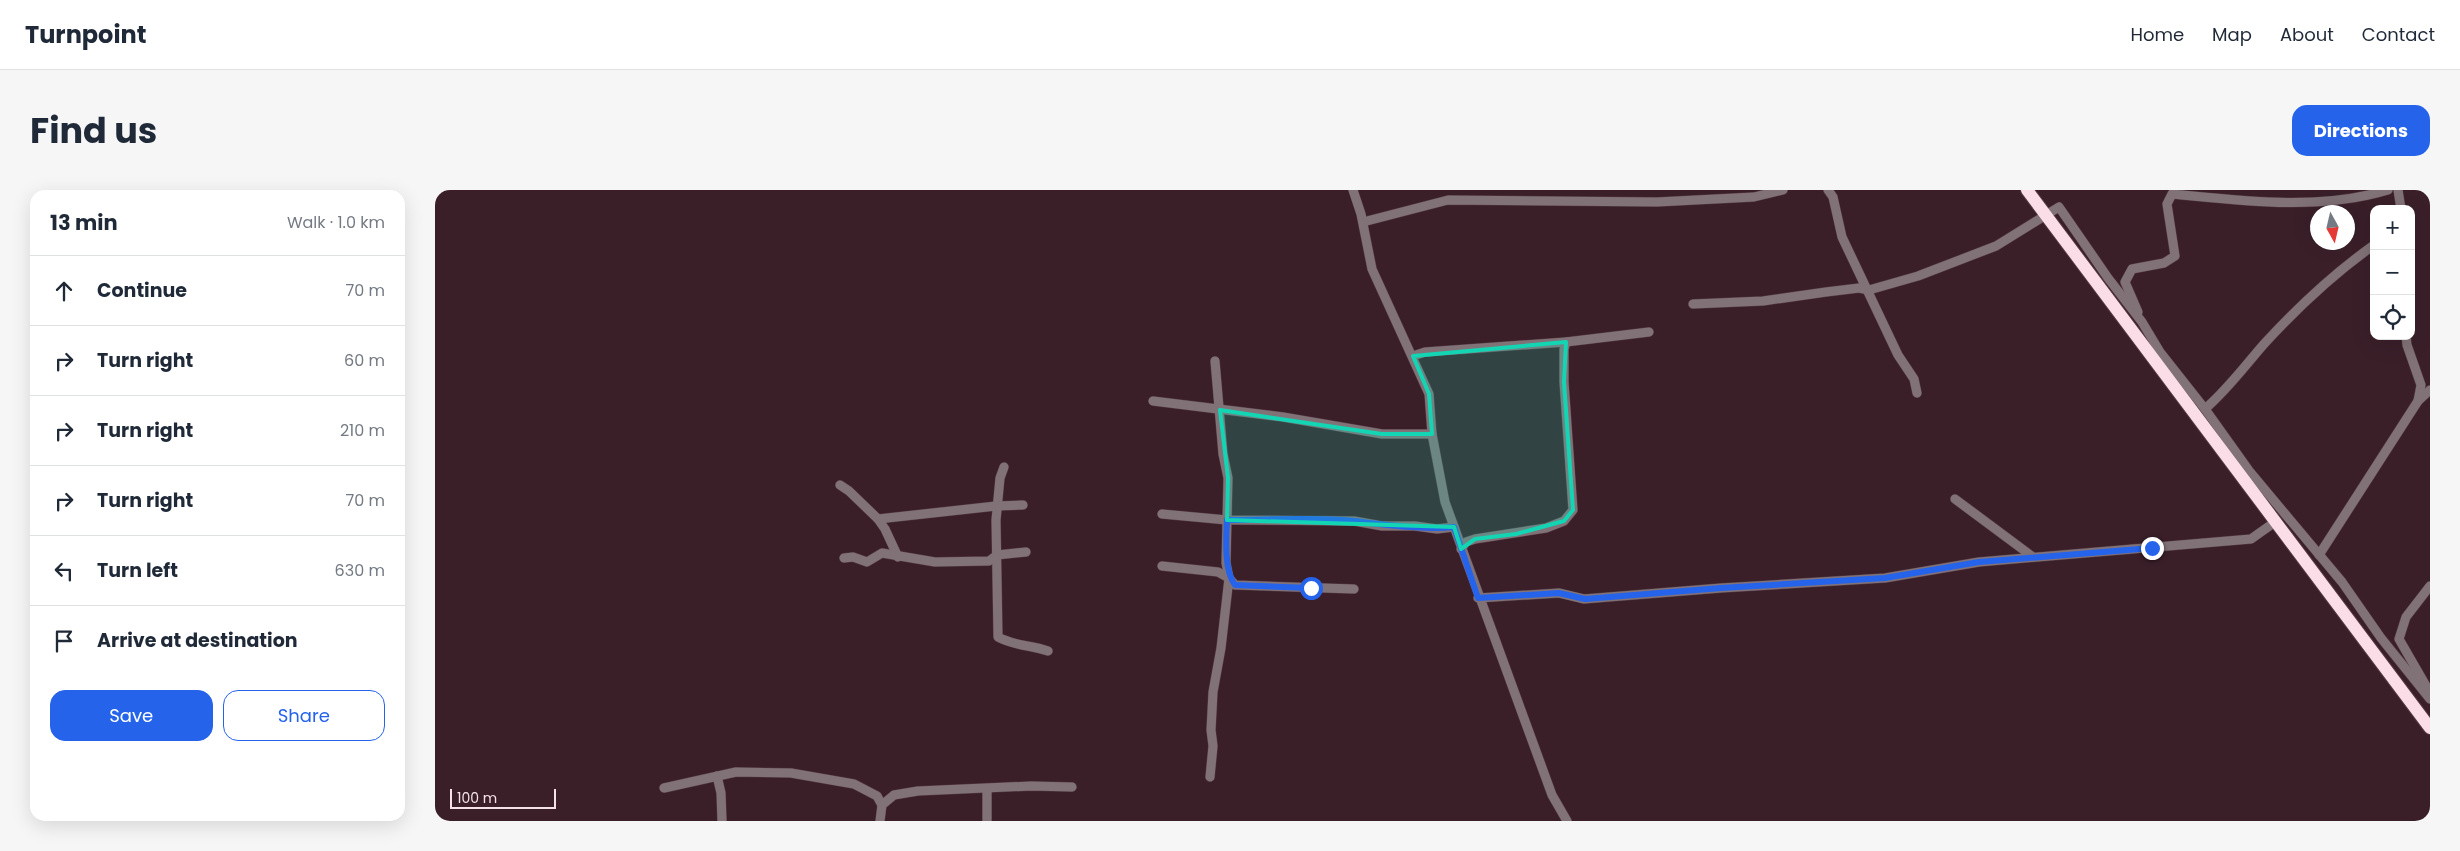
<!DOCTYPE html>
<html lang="en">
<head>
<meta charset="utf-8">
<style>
	:root { --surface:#fff; --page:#f6f6f7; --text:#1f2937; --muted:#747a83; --line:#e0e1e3; --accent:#2563eb }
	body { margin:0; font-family:Poppins,sans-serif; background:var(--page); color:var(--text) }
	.controls { position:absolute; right:15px; top:15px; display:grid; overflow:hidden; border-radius:10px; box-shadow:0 5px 20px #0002 }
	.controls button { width:45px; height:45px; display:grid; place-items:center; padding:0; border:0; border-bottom:1px solid var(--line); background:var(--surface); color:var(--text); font:25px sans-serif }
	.compass { position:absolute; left:1875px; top:15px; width:45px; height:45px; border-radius:50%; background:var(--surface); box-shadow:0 5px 20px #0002; rotate:172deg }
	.scale { position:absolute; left:15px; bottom:12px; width:106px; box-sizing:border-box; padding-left:5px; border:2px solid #f5e2e8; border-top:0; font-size:14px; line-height:18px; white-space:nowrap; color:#f5e2e8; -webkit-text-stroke:4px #3a1f29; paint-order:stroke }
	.stop { position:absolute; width:15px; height:15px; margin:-11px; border:4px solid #2563eb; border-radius:50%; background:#fff }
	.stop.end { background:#2563eb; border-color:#fff; box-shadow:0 1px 5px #0008 }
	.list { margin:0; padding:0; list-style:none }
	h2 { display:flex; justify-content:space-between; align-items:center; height:65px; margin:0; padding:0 20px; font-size:21px }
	h2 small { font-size:16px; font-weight:400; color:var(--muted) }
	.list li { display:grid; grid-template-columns:32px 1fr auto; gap:15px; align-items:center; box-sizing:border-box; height:70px; padding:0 20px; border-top:1px solid var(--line) }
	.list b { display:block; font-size:19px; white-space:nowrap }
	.list em { font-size:16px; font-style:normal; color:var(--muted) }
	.actions { display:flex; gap:10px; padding:15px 20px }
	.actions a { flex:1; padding:11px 0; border:1px solid var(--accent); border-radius:15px; text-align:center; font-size:18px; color:var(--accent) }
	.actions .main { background:var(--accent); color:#fff }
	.icon { flex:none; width:28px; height:28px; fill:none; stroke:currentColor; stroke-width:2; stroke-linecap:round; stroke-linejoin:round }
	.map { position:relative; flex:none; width:1995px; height:631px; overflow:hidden; border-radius:15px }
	header { display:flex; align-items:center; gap:30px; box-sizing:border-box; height:70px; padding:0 25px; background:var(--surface); border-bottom:1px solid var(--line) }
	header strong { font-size:24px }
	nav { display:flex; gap:28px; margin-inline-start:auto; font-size:18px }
	.intro { display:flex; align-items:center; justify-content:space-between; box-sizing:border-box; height:120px; padding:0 30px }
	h1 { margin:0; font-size:35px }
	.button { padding:12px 22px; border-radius:15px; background:var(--accent); color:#fff; font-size:18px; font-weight:700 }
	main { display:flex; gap:30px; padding:0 30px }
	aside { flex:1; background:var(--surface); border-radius:15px; box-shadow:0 5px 20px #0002 }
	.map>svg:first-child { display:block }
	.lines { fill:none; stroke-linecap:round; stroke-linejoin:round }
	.minor-casing { stroke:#543a44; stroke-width:10 }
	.highway-casing { stroke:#543a44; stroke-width:14 }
	.minor { stroke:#817277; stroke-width:9 }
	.highway { stroke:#fbdde7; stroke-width:12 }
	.route { stroke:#2563eb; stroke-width:6 }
	.marked { fill:#13d5b4; fill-opacity:0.2; stroke:#13d5b4; stroke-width:4; stroke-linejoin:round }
</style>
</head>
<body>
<header>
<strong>Turnpoint</strong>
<nav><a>Home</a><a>Map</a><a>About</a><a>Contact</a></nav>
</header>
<div class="intro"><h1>Find us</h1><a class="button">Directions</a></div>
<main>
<aside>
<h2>13 min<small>Walk · 1.0 km</small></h2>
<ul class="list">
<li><svg class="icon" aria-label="ahead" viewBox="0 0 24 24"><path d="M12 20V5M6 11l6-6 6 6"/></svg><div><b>Continue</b></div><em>70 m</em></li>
<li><svg class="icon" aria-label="right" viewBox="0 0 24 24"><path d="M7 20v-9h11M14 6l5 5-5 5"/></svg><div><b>Turn right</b></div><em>60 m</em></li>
<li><svg class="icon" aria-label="right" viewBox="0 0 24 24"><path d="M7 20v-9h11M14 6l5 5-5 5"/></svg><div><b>Turn right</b></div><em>210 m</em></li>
<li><svg class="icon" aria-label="right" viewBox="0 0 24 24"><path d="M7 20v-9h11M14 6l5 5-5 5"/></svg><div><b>Turn right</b></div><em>70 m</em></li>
<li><svg class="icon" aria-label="left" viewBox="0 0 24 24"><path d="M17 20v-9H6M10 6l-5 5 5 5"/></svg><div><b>Turn left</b></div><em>630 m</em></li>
<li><svg class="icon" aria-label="arrive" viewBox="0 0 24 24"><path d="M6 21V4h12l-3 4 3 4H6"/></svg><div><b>Arrive at destination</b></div></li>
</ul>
<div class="actions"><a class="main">Save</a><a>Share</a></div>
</aside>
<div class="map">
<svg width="1995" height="631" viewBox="0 0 1995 631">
	<rect width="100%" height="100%" fill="#3a1f29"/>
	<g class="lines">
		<defs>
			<g id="minor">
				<path d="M918,0L926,24L937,79L994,204L997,244L1010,312L1117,605L1132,631"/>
				<path d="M1393,0L1398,7L1407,47L1463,165L1479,189L1482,203"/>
				<path d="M1963,0L1966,19"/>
				<path d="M928,32L1013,10L1222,12L1319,7L1348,0"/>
				<path d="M1258,114L1328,111L1391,102L1424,98L1434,100L1483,86L1561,56L1624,17L1673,88L1707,132L1725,162L1770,219L1815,282L1907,392L1946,448L1995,509"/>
				<path d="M1703,122L1690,92L1697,79L1729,73L1740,66L1732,14L1737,4C1809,11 1883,21 1953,0"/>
				<path d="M1971,146L1972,155L1986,195L1983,211"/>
				<path d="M978,166L990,162L1131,152"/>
				<path d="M780,171L788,264L793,288L791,373L794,388L800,395L919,399"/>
				<path d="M718,211L848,227L947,244H997"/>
				<path d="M1770,219C1793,199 1809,177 1829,154C1863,117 1898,84 1939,55"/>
				<path d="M569,277L565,288L561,330L563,447C579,456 596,455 613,461"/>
				<path d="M405,295L414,301L443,329"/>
				<path d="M1520,309L1598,367"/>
				<path d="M727,324L792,330L919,331L947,336H980L1002,339L1019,337"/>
				<path d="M1026,359L1031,352L1040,349L1111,338L1129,331L1138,320L1129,192V159L1131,152L1214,142"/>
				<path d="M1884,365L1983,211L1995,200"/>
				<path d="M463,367L450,339L443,329L561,316L588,315"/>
				<path d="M409,368L418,367L432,372L447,363L500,372L554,371L562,365L591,362"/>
				<path d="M727,376L783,382L794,388L786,458L778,502L776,540L778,556L775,587"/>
				<path d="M1043,408L1124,403L1149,409L1286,398L1450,388L1544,372L1816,349L1840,332"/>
				<path d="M1994,501L1964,449L1971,427L1995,396"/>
				<path d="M282,586L286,603L287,631"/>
				<path d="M229,598L301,582L356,583L419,594L442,606L447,615"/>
				<path d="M445,631L447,615L459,605L483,601L596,596L637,597"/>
				<path d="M552,631V599"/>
			</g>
			<path id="highway" d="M1592,0L1995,538"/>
		</defs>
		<use href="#minor" class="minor-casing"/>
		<use href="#highway" class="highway-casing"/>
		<use href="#minor" class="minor"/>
		<use href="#highway" class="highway"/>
	</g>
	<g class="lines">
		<path class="route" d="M876,398L800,395C789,381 791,349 792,330C834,330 878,327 919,331C951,335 987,340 1019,337L1043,408L1124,403L1150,409L1286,398L1450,388L1544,372L1717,358"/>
	</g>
	<path class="marked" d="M1131,152L1129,192L1138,320L1129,331L1081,344L1040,349L1026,359L1019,337L792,330L793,288L785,220L947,244H997L994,204L978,166Z"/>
</svg>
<div class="controls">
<button>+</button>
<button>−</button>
<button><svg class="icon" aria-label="locate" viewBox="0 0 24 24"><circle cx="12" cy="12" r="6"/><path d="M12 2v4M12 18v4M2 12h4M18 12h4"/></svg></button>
</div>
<svg class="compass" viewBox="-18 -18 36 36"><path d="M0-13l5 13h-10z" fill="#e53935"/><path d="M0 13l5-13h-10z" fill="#747a83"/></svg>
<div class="scale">100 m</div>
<div class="stop" style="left:876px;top:398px"></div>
<div class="stop end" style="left:1717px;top:358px"></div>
</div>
</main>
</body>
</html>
